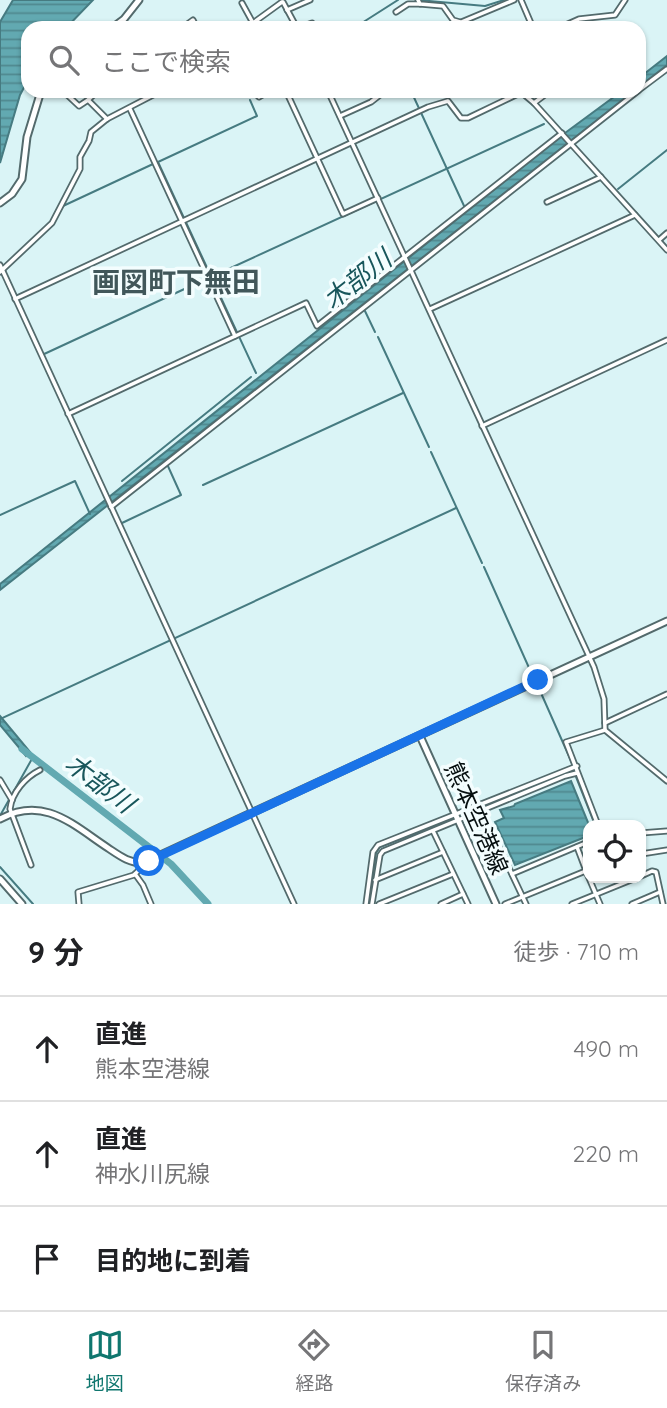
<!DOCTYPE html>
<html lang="ja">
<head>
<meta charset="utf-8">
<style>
	:root { --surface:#fff; --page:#f2f2f2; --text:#202124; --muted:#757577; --line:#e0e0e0; --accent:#0f766e }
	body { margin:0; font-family:Quicksand,"Noto Sans JP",sans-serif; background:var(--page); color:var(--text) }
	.controls { position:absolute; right:21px; bottom:21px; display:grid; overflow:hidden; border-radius:14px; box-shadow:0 2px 5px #0004 }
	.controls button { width:63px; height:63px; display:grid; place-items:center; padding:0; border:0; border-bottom:2px solid var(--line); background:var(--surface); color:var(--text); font:35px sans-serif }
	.stop { position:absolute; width:21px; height:21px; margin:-16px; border:5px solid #1a73e8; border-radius:50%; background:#fff }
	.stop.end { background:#1a73e8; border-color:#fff; box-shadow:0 2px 7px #0008 }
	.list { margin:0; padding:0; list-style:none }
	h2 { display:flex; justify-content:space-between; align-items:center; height:91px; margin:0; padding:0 28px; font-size:30px }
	h2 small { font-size:23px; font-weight:400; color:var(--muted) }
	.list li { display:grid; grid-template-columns:46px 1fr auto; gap:21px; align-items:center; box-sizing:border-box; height:105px; padding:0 28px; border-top:2px solid var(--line) }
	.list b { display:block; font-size:26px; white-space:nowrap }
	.list p { margin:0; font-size:23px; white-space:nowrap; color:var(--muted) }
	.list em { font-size:23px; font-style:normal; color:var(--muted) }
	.icon { flex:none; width:38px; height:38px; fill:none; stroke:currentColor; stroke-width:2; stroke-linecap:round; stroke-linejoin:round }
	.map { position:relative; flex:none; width:667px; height:904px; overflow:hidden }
	.search { position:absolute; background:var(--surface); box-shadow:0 2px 5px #0004; left:21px; right:21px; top:21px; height:77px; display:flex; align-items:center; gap:18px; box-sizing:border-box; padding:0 24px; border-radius:21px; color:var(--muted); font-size:26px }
	.sheet { height:406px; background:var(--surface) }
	nav { display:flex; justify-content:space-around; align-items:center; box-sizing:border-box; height:98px; border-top:2px solid var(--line); background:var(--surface); font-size:19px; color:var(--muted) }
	nav a { display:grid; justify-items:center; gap:4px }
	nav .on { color:var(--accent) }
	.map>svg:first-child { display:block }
	.water { fill:url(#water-rules); stroke:#467b81; stroke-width:2 }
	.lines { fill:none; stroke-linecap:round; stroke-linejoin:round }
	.stream { stroke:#467b81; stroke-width:2 }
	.river { stroke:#62a9b1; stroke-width:7 }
	.minor-casing { stroke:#536a6c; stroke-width:7 }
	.secondary-casing { stroke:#536a6c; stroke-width:9 }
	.minor { stroke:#fff; stroke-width:3.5 }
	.secondary { stroke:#fff; stroke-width:5 }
	.route { stroke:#1a73e8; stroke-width:9 }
	.labels { text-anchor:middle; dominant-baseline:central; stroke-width:7; stroke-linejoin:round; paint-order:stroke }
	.street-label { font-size:24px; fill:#060f10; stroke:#f3fdfe }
	.water-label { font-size:26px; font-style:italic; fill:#18565b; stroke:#f3fdfe }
	.quarter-label { font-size:28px; font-weight:bold; fill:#41575a; stroke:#f3fdfe }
</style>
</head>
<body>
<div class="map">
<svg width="667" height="904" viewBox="0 0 667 904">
	<defs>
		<pattern id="water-rules" width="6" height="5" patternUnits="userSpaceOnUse" patternTransform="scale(1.75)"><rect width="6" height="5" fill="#62a9b1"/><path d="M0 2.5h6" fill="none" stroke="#4f888f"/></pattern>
	</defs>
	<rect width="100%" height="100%" fill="#daf4f6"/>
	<g class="water">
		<path d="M13,0H93L66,28H28V80L20,95L0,163V22Z"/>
		<path d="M667,56V65L639,87V78Z"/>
		<path d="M622,91H634L0,590V584L565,133Z"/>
		<path d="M0,716L30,752L26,756L0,725Z"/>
		<path d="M571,781L589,825L588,836L515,865L495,822L504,818L500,810L514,806L515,804Z"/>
	</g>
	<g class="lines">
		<g class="stream">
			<path d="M418,0L485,6L504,0"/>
			<path d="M354,28L398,0"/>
			<path d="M257,91H260"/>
			<path d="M411,91L465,208"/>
			<path d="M250,100L257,116L158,162L256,373"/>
			<path d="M618,189L667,150"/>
			<path d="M63,206L153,164"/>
			<path d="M211,277L544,124"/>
			<path d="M364,309L375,332"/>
			<path d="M378,337L429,447"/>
			<path d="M42,355L206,279"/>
			<path d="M431,452L482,563"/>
			<path d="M122,481L251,377"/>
			<path d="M203,485L403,393"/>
			<path d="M0,515L75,481L90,514"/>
			<path d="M122,523L181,495L167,464"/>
			<path d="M484,567L534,679"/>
			<path d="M537,684L572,763"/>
			<path d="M0,719L456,508"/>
			<path d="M576,777L595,825"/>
			<path d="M1,814L33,757"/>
			<path d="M463,816L568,772L574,769L575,771"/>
			<path d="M0,867L33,904"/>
			<path d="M369,904L376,853L380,847L452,820"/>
		</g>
		<path class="river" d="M22,749L171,864L208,904"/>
		<defs>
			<g id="minor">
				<path d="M418,0L420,4L443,6L453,20L460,22L464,28"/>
				<path d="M521,0L533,28"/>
				<path d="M283,2L297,28"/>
				<path d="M242,3L253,23L282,2"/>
				<path d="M287,10L310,0"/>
				<path d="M396,12L408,4H420"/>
				<path d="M182,28L193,20L197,28"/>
				<path d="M298,28L312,23"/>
				<path d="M364,28H365"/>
				<path d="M447,28L514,0"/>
				<path d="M559,28L579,19L615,15L625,0"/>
				<path d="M639,90L667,69"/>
				<path d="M63,91L79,106L88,100L107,119"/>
				<path d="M253,91L259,97L269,91"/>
				<path d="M286,91L343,214L378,198"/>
				<path d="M328,91L594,667L604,699L605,730L667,781"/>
				<path d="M521,92L534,103L667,250"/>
				<path d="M88,100L98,91"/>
				<path d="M534,103L550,91"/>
				<path d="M130,109L235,336"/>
				<path d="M340,116L371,102L385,91"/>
				<path d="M547,202L601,177"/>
				<path d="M659,240L667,233"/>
				<path d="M0,265L294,904"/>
				<path d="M0,272L52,223L80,169V157L89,141L91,132L107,119L161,91"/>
				<path d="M15,299L428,107L448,101L461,118H468L522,92"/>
				<path d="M430,309L635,215"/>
				<path d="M68,414L306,303L317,326L562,133"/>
				<path d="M482,426L667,340"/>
				<path d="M111,507L638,91"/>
				<path d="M605,723L667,694"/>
				<path d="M0,780L12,800"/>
				<path d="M482,811L526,904"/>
				<path d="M598,825L566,742L605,730"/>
				<path d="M433,831L468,904"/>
				<path d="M641,833L667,831"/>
				<path d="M577,847L588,876"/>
				<path d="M641,854L667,850"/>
				<path d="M31,865L10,809C12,792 26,777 40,770"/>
				<path d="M135,874L143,885L151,904"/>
				<path d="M512,874L588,842"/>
				<path d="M641,876L652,871L656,872L663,904"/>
				<path d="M589,878L600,904"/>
				<path d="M375,880L443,852"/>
				<path d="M79,904L78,892L134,875L140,869L143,863"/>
				<path d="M366,904L373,852L378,845L577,766"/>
				<path d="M372,904L380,855L383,851L565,776L577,773"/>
				<path d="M379,904L453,874"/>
				<path d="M441,904L463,894"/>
				<path d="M505,904L588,870"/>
				<path d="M572,904L636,878"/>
				<path d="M632,904L660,892"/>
			</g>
			<g id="secondary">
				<path d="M112,28L124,19L139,0"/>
				<path d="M0,203L12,194L22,179L27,137L41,91"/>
				<path d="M420,736L496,904"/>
				<path d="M0,819C44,795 73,825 108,848C120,856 129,863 143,863L667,621"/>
				<path d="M0,879L22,904"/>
			</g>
		</defs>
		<use href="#minor" class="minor-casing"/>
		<use href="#secondary" class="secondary-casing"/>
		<use href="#minor" class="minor"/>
		<use href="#secondary" class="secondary"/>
	</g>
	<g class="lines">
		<path class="route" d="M149,861L538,680"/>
	</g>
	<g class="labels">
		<g class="street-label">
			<text transform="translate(477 818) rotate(66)">熊本空港線</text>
		</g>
		<g class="water-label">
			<text transform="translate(357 279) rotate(-38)">木部川</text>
			<text transform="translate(100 783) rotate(37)">木部川</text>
		</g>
		<g class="quarter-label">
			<text x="176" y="281">画図町下無田</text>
		</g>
	</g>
</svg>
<div class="controls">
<button><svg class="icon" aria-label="locate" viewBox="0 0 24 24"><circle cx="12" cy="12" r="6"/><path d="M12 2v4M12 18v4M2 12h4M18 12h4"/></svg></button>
</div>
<div class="stop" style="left:149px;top:861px"></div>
<div class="stop end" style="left:538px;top:680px"></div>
<div class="search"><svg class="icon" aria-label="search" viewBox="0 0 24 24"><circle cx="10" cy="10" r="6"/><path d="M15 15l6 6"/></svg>ここで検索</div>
</div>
<section class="sheet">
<h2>9 分<small>徒歩 · 710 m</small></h2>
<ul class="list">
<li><svg class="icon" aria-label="ahead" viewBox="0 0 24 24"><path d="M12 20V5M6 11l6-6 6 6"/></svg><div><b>直進</b><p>熊本空港線</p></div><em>490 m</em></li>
<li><svg class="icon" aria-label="ahead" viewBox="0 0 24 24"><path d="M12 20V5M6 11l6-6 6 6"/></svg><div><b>直進</b><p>神水川尻線</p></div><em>220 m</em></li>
<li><svg class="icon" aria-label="arrive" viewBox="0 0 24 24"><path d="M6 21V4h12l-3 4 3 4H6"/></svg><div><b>目的地に到着</b></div></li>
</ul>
</section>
<nav>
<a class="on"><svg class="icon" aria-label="map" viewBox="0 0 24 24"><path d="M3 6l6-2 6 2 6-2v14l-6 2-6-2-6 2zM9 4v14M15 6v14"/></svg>地図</a>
<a><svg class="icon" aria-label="directions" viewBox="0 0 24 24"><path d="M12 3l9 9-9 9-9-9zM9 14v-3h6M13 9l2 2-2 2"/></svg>経路</a>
<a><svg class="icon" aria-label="saved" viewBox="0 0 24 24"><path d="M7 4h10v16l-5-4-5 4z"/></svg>保存済み</a>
</nav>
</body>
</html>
